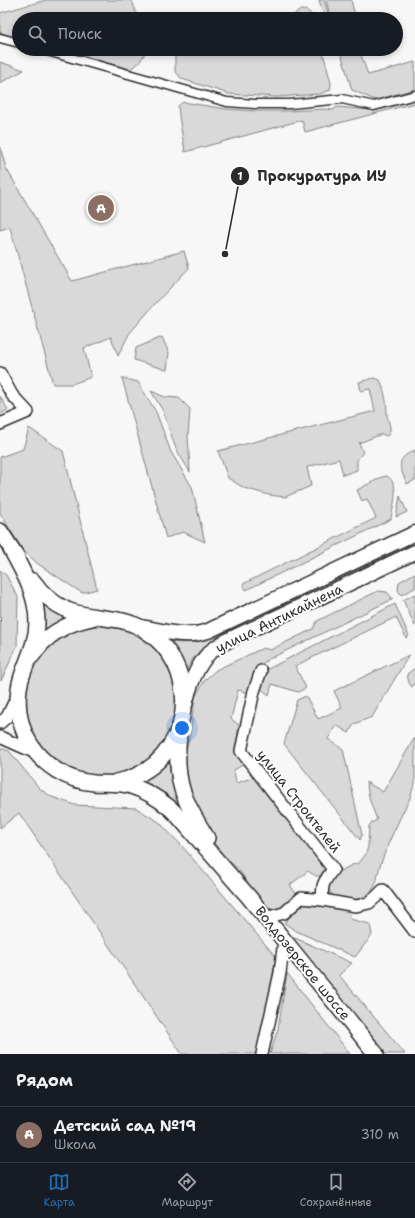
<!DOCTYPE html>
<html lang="ru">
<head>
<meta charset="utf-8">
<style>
	:root { --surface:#171b24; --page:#20242c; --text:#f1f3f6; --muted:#9ea1a6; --line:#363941; --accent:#1f6fb2 }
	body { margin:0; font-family:"Shantell Sans",sans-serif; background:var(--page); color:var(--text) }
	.you { position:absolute; left:182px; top:728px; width:14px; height:14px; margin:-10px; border:3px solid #fff; border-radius:50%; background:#1a73e8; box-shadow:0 0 0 6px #1a73e833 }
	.badge { display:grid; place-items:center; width:26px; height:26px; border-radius:50%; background:var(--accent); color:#fff; font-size:13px; font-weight:700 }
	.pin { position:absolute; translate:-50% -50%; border:2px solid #fff; box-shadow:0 1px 4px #0006 }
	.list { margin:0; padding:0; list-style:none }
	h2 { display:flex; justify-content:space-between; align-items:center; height:52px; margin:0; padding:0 16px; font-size:17px }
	h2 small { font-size:13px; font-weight:400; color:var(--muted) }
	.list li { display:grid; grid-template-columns:26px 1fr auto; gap:12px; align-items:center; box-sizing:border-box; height:56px; padding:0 16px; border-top:1px solid var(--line) }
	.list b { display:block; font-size:15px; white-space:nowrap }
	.list p { margin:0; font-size:13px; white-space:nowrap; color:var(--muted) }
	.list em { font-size:13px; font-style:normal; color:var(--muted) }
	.icon { flex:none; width:22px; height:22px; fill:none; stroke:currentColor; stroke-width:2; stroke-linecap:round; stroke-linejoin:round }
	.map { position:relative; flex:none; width:415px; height:1054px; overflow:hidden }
	.search { position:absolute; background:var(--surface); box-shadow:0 2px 6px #0003; left:12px; right:12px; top:12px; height:44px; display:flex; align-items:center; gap:10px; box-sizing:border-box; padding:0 14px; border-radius:22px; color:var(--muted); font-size:15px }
	.sheet { height:108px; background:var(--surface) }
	nav { display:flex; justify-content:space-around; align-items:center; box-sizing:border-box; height:56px; border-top:1px solid var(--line); background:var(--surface); font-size:11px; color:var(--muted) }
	nav a { display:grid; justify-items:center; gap:2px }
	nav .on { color:var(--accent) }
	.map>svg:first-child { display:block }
	.green { fill:#d9d9d9; stroke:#828282 }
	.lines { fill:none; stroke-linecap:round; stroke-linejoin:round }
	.pedestrian-casing { stroke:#2b2b2b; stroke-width:11 }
	.minor-casing { stroke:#2b2b2b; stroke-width:14 }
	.tertiary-casing { stroke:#2b2b2b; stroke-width:17 }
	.secondary-casing { stroke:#2b2b2b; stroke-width:18 }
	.pedestrian { stroke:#fff; stroke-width:8 }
	.minor { stroke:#fff; stroke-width:11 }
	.tertiary { stroke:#fff; stroke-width:14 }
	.secondary { stroke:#fff; stroke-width:15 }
	.labels { text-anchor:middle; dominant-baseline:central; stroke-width:4; stroke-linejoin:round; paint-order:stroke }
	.street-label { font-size:14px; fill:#2b2b2b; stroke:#fff }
	.leader { fill:none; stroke:#2b2b2b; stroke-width:1.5 }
	.callout-dot { fill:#2b2b2b; stroke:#fff; stroke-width:1.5 }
	.mark-label { font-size:12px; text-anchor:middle; font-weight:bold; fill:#fff }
	.callout-label { font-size:15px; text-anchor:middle; font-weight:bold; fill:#2b2b2b; stroke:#fff; stroke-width:4; stroke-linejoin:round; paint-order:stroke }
</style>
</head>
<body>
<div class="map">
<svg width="415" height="1054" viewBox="0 0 415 1054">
	<rect width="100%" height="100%" fill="#f7f7f7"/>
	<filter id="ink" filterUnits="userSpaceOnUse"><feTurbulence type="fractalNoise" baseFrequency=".025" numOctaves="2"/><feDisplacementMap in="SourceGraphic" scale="8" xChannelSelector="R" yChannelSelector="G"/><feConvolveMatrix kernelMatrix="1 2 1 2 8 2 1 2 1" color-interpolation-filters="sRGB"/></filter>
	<g filter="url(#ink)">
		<g class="green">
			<path d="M46,0H132L138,19H19V39L0,32V13Z"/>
			<path d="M319,0H324L330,19H325Z"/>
			<path d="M326,0H351L356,19H331Z"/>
			<path d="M301,10C308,10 311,12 313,19H283L290,17Z"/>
			<path d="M56,49H147V50L139,63L130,69Z"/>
			<path d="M182,49H322L331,83L330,90L320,94L277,97L229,94L182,79L175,71V55Z"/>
			<path d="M359,49L368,75L415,62V89L375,100L352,90L340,50Z"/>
			<path d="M0,62L24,70L0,83Z"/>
			<path d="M415,99V103L305,132L302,120L185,152C183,137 179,122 178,106L183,102L226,109L255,111H287L325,109L333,110L337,107L372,110Z"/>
			<path d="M0,146L6,168L72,281L184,251L189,268L153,306L129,334L118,356L111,337L84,348L91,377L72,384H53L10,227L0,230Z"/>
			<path d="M162,337L169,353L167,370L134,360L136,348Z"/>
			<path d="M122,378L138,382L156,412L171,452L192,487L205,542L183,532L166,538Z"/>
			<path d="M374,378L380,380C385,391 387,403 387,415C388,422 392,427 389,434L386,436L382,434L359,443L363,452L357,460V470L343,475L339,459L307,467L311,486L285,497L269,495L244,488L228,478L218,451L375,411L370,389L361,391L359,382Z"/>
			<path d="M151,391L165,397L179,398L190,409L188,436L190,472L176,449L163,411Z"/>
			<path d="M0,396L8,410L0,414Z"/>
			<path d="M29,428L63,451L97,589L82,593L38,564L22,549L0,513V457L23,449Z"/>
			<path d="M415,450V480L407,484C399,466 395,459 415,450Z"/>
			<path d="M387,476C401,485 393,505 391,519L246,590L243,584L376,518L367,499L362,501L357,490L382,477Z"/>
			<path d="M400,496L407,512L396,517Z"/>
			<path d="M0,570L6,575L18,597L17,646L1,681Z"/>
			<path d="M415,573V588L401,595L398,590L399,582Z"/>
			<path d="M378,591L387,592L393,599L269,659L256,668L248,693L238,690L231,719L239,725L235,752L244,764L234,770L236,783L255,777L323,865L325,869L323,875C317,878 314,875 308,871L290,885L297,895L282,909H276L268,908L257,898L240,871L224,856L200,825L182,765L190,735L195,697L205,680L216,670L263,648L270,650L313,629L317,621Z"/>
			<path d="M415,594V626L403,600Z"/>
			<path d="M39,597L58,614L68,620L43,636Z"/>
			<path d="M395,604L409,636L406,638L396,617L295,666L306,688L298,692L272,684L269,695L259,687L266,670Z"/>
			<circle cx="101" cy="702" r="76"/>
			<path d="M234,626L236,630C212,642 196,647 185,673L178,653L169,642C198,645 209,639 234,626Z"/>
			<path d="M409,655L372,717L354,724L349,733L336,725L328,739L343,749L362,835L360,840L284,744L297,700L306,696L318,719L342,708L334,691Z"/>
			<path d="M415,668V683L412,687L409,683L407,674Z"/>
			<path d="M415,737V784C412,789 412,793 410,798C399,820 388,842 380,866C377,874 378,885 371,891C359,903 349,900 334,897L328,889L334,874L352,865L359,863L366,854L368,846L369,826L371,823L377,820L370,801L366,782L383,792Z"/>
			<path d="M0,748L9,751L40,789L52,797L75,805L136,808L159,822L181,845L276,957L262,1032L256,1054H182L19,813L0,828Z"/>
			<path d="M170,752L199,829L138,779Z"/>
			<path d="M302,904L351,909L350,919L370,924L372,935L355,957L296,931L284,923Z"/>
			<path d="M295,938L352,963L339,975L405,1054H384L345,1012L292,943Z"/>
			<path d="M287,973L350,1054H270L278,1029Z"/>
		</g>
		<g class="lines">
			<defs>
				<g id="pedestrian">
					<path d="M0,38L19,43"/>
					<path d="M40,49L227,102L255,104H290L342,99L374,106L415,95"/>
				</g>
				<g id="minor">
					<path d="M0,373L12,395L28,412L0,424"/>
					<path d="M261,671L254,691L241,751L333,869C324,882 321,884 323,900"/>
					<path d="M0,723L7,717L18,694"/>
					<path d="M0,737L36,753"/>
					<path d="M265,918L284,913L301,898L323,900L356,906L369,903L376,897L383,890L415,932"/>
					<path d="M262,1054L280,973L284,940"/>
				</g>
				<g id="tertiary">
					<path d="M139,627C163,630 185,639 208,631L415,533"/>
					<path d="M185,705C189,687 196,667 209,653C223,640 254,629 271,620C319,598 367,575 415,552"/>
				</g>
				<g id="secondary">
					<path d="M0,531L17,557"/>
					<path d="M11,549C24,574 37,594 37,623C37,641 28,658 22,676C15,697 18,723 29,742C42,765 68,781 94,783C106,784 119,782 131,786C145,790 159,799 170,808C180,817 189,829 198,839C215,858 231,877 248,896C291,949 334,1001 376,1054"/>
					<path d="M33,581C42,594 52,603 67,610C84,617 105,617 123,621C153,628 177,655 182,685C186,706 182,728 170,746C158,765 139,778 116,782"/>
					<path d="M32,656C46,634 67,623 92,618"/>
					<path d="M179,735C174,781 183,800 207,838"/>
				</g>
			</defs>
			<use href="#pedestrian" class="pedestrian-casing"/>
			<use href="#minor" class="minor-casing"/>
			<use href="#tertiary" class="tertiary-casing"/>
			<use href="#secondary" class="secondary-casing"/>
			<use href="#pedestrian" class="pedestrian"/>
			<use href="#minor" class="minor"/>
			<use href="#tertiary" class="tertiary"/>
			<use href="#secondary" class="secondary"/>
		</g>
	</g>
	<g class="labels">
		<g class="street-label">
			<text transform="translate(279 618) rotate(-26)">улица Антикайнена</text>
			<text transform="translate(299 801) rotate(52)">улица Строителей</text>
			<text transform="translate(303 963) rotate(51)">Волдозерское шоссе</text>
		</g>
	</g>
	<path class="leader" d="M225 254L240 176"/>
	<g class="callout-dot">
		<circle cx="225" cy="254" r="4"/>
		<circle cx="240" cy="176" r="10"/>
	</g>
	<g class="mark-label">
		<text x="240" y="180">1</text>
	</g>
	<g class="callout-label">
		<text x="322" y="181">Прокуратура ИУ</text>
	</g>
</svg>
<div class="you"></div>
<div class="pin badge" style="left:101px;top:208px;background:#8d6e63">A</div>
<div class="search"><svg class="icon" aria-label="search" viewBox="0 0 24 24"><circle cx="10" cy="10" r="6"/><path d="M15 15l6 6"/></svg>Поиск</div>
</div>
<section class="sheet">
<h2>Рядом<small></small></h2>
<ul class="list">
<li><span class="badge" style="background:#8d6e63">A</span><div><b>Детский сад №19</b><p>Школа</p></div><em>310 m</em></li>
</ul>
</section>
<nav>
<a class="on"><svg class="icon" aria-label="map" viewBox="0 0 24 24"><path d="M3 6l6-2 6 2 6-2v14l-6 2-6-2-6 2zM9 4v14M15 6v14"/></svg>Карта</a>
<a><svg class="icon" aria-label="directions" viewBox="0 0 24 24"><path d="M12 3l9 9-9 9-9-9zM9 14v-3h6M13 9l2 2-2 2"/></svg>Маршрут</a>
<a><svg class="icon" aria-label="saved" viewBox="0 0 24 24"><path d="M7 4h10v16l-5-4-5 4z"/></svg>Сохранённые</a>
</nav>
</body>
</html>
